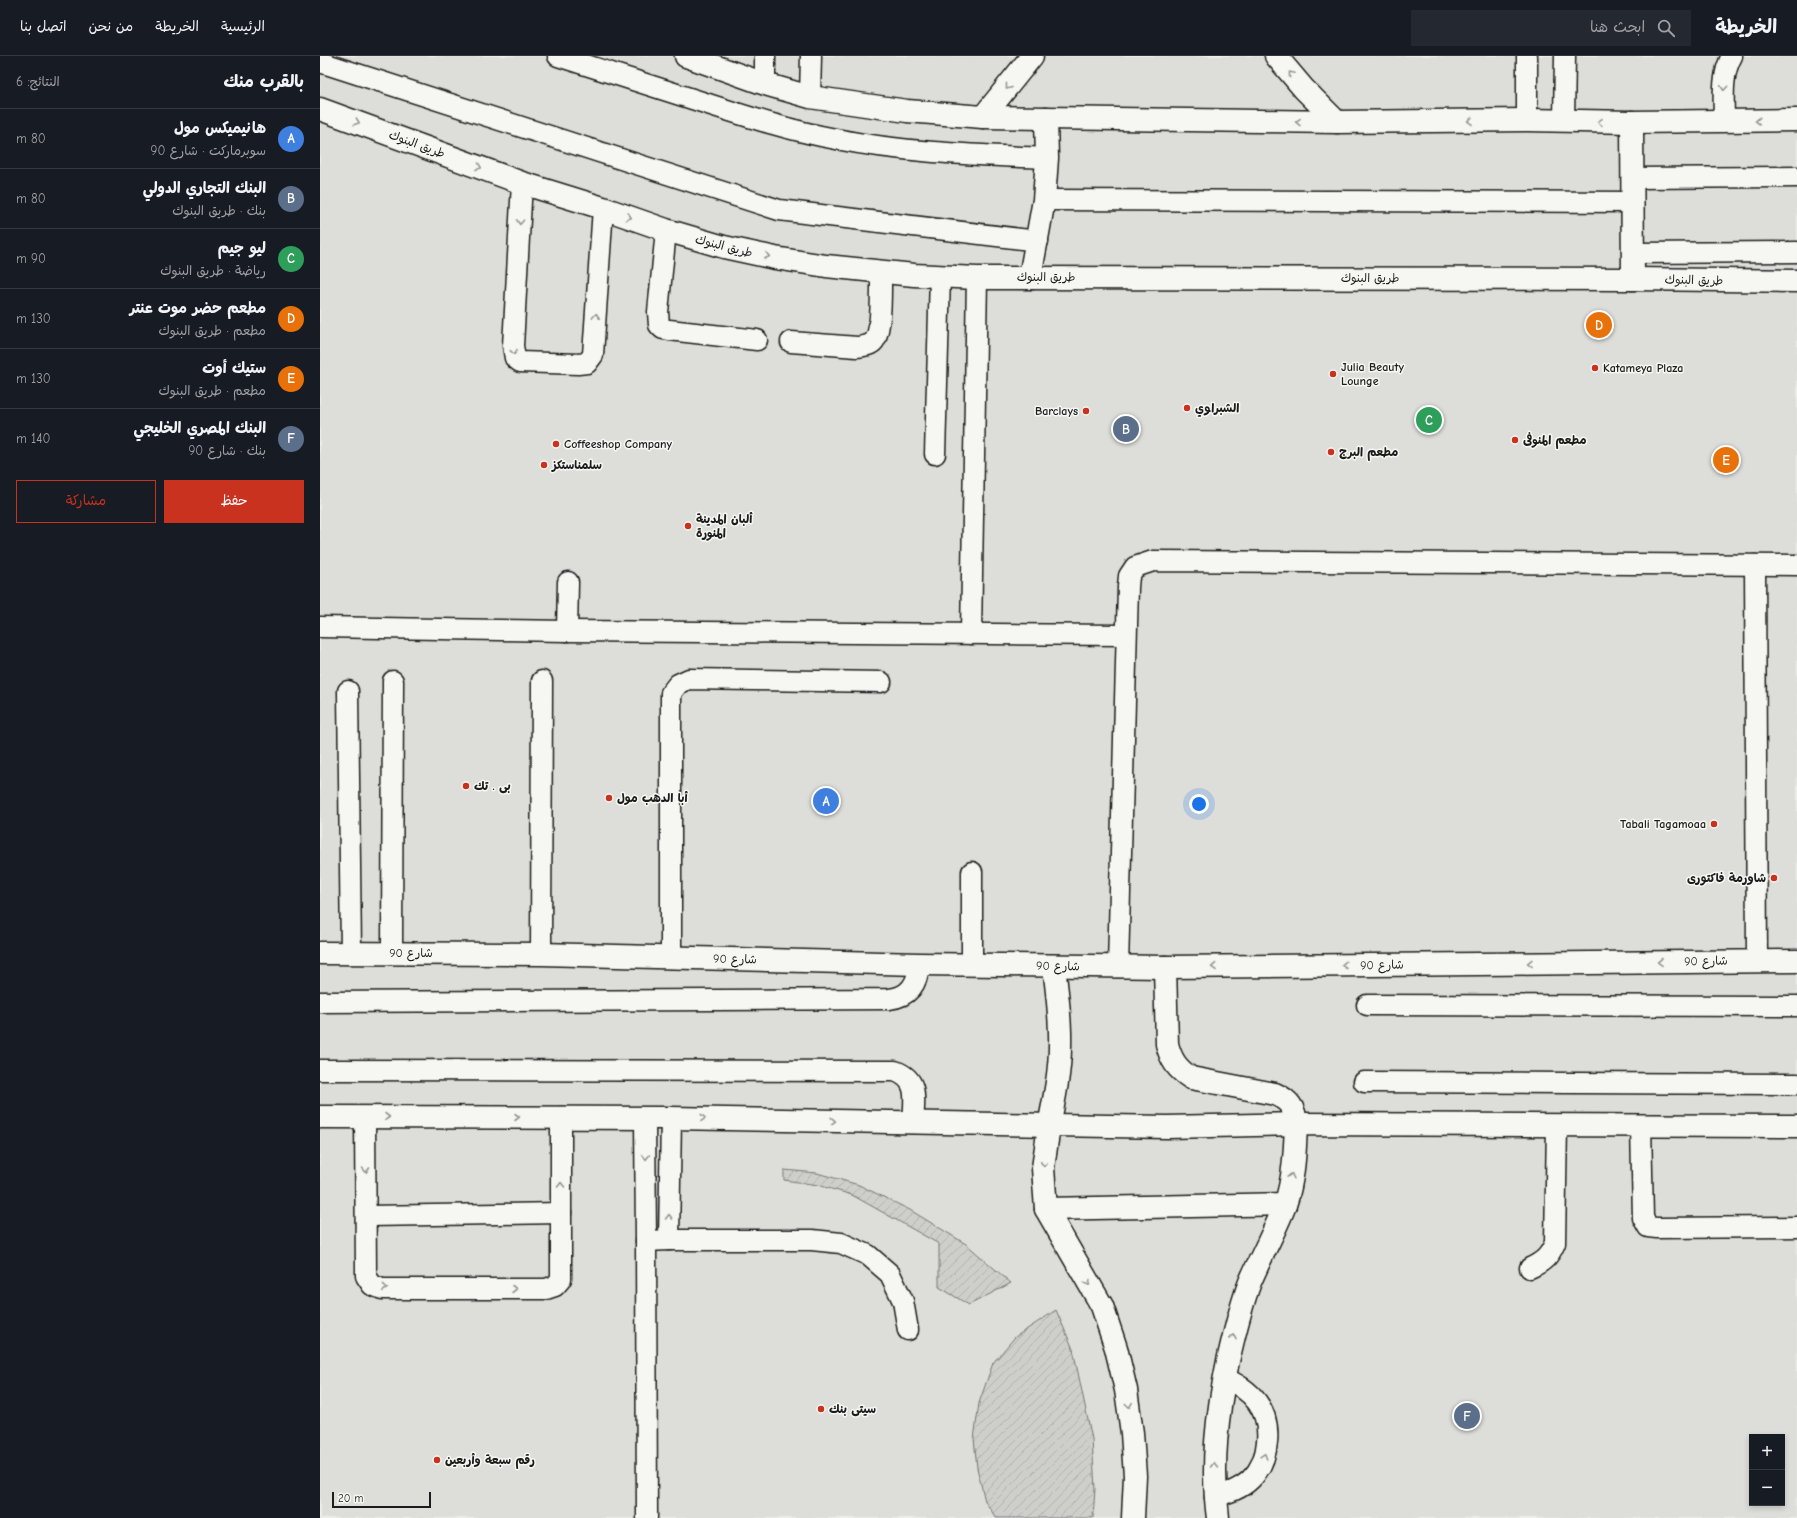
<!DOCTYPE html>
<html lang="ar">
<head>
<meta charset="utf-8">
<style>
	:root { --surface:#171b24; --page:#242831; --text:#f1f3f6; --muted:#9ea1a6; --line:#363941; --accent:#c8321e }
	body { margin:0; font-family:"Comic Neue","Playpen Sans Arabic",sans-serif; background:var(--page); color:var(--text); direction:rtl }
	.controls { position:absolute; right:12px; bottom:12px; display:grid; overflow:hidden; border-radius:0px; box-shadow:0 2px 6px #0003 }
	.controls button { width:36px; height:36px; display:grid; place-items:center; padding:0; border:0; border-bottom:1px solid var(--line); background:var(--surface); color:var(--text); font:20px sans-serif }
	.scale { position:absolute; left:12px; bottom:10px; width:99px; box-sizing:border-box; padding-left:4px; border:2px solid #1c1c1c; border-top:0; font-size:11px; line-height:14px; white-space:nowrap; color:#1c1c1c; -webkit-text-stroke:3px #f6f6f2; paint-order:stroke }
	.you { position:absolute; left:879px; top:748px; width:14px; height:14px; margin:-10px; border:3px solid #fff; border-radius:50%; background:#1a73e8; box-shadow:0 0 0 6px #1a73e833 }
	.badge { display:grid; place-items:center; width:26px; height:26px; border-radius:50%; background:var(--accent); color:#fff; font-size:13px; font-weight:700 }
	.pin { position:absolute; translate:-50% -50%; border:2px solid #fff; box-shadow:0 1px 4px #0006 }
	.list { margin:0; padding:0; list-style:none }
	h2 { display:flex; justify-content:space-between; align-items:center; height:52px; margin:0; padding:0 16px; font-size:17px }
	h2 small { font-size:13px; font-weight:400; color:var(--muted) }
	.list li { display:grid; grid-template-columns:26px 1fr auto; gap:12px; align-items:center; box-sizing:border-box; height:60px; padding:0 16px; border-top:1px solid var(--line) }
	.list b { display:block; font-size:15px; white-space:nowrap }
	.list p { margin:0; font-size:13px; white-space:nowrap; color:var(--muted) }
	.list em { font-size:13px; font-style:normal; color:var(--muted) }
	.actions { display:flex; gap:8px; padding:12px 16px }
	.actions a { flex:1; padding:9px 0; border:1px solid var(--accent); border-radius:0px; text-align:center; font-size:14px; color:var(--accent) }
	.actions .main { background:var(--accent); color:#fff }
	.icon { flex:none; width:22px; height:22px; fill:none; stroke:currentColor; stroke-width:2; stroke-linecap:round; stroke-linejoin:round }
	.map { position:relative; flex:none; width:1477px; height:1462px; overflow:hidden; direction:ltr }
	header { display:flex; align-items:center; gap:24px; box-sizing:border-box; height:56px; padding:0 20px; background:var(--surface); border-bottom:1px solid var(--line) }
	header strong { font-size:19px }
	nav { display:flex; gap:22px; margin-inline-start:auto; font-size:14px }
	.search { width:280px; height:36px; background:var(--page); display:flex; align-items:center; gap:10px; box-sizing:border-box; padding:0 14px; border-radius:0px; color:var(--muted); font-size:15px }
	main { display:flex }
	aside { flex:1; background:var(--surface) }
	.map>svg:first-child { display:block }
	.built { fill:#ddddda; fill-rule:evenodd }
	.garden { fill:url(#garden-furrows); stroke:#757574 }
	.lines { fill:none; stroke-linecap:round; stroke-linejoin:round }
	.service-casing { stroke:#1c1c1c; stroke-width:23 }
	.minor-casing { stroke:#1c1c1c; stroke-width:25 }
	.tertiary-casing { stroke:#1c1c1c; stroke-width:25 }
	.service { stroke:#f6f6f2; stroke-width:20 }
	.minor { stroke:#f6f6f2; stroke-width:22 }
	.tertiary { stroke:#f6f6f2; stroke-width:22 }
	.oneway { stroke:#949492 }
	.poi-dot { fill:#c8321e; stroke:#f6f6f2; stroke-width:1.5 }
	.labels { text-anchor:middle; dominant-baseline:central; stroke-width:3; stroke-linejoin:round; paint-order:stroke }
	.street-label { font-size:12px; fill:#1c1c1c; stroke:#f6f6f2 }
	.poi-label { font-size:12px; font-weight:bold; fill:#1c1c1c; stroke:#f6f6f2; text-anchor:start }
</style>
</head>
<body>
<header>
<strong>الخريطة</strong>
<div class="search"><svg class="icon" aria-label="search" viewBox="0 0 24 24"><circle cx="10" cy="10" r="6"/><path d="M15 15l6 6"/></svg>ابحث هنا</div>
<nav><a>الرئيسية</a><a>الخريطة</a><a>من نحن</a><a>اتصل بنا</a></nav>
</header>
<main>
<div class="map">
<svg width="1477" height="1462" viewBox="0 0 1477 1462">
	<defs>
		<pattern id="garden-furrows" width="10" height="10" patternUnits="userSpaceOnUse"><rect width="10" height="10" fill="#cececb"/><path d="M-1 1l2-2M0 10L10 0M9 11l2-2" fill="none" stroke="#b0b0ae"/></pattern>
	</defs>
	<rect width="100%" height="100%" fill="#edede9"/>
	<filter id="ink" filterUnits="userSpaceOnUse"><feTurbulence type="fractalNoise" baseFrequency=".025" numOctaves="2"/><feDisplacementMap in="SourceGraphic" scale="8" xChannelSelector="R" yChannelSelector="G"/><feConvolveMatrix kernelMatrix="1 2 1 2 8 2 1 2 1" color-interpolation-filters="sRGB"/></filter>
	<g filter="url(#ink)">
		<path class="built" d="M0,0H1477V1462H0ZM1432,1381H1462V1447H1432Z"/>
		<g class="garden">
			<path d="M464,1114L497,1117L539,1129L590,1154L646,1188L691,1227L649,1249L619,1231V1188L532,1139L498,1129L464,1124Z"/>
			<path d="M736,1254L753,1293L772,1383L775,1433L773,1462H676L665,1445L657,1412L654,1383L659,1347L673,1307L695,1281Z"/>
		</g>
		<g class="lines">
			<defs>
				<g id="service">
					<path d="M238,0C287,16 336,31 385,47C428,61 472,75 516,83C586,97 656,99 727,102"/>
					<path d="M0,6L459,154L718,185"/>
					<path d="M445,28V0"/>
					<path d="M490,41L491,0"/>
					<path d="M1207,64V0"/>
					<path d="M1244,65L1245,0"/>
					<path d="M1404,65C1404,44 1401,19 1412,0"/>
					<path d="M1312,122L1477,121"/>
					<path d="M202,127L193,290L195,302L200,306L258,308L267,307L273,299L283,152"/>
					<path d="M724,144L1312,146"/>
					<path d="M346,174L338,256L339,269L343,273L349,274L437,284"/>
					<path d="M1313,197L1477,196"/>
					<path d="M471,286L537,291C543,290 550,290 554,285C562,275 561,231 561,216"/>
					<path d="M615,398L620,220"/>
					<path d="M1435,509L1437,904"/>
					<path d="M0,571L247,575L806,579"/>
					<path d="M247,575L248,526"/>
					<path d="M651,578L657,222"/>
					<path d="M28,635L31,897"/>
					<path d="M72,897L73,625"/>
					<path d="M221,898L222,625"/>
					<path d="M351,902V637L358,628L369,623L561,626"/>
					<path d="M652,909V816"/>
					<path d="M798,911L808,531L809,520L815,511L833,505L1477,509"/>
					<path d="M0,946L569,943C589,941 598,928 599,908"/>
					<path d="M1047,949L1477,950"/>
					<path d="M0,1014L575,1015C600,1024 594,1044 593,1067"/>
					<path d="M1044,1026L1477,1028"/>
					<path d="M45,1061L46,1220L52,1229L62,1233H226L235,1230L241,1223V1061"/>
					<path d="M325,1062L326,1185L349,1184L351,1062"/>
					<path d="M1321,1069L1323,1162L1328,1171L1337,1172L1477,1171"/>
					<path d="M47,1160L241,1157"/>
					<path d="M349,1184H492L521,1187L548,1199L570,1218L583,1245L588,1274"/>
					<path d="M326,1185L327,1462"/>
					<path d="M1210,1212C1223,1206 1229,1201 1235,1187L1237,1069"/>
					<path d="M895,1441C908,1437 921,1433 931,1423C950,1404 953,1367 937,1346C928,1334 917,1328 905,1322"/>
				</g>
				<g id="minor">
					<path d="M956,0L984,33L1017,66"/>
					<path d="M663,61L712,0"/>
					<path d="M729,1070L723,1112L726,1153L782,1250L796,1292L806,1334L812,1377L815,1420L813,1462"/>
					<path d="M726,1153L965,1148"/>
					<path d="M898,1462C891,1409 897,1358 908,1305C914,1279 920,1252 930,1226C941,1200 955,1175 965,1149C974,1123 975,1095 976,1068"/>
				</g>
				<g id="tertiary">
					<path d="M366,0L445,28L490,41L587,55L663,61L1017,66L1207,64L1312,66L1477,64"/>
					<path d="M0,53L202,127L283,152L346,174L404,191L455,202L506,210L594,219L657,222L1313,223L1477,225"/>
					<path d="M1312,66L1313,223"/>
					<path d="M710,221L724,144L727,102L726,62"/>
					<path d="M0,897L221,898L599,908L845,911L1477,905"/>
					<path d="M845,911L847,988C851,1004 857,1013 871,1022L955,1038C969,1044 975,1052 976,1068"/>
					<path d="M0,1061L351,1062L847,1071L976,1068L1477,1070"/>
					<path d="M729,1070C734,1044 740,1017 740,990C741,963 737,937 734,910"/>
				</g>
			</defs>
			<use href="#service" class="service-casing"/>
			<use href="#minor" class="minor-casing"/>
			<use href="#tertiary" class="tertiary-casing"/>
			<use href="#service" class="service"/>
			<use href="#minor" class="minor"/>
			<use href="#tertiary" class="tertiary"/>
		</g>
		<defs><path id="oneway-chevron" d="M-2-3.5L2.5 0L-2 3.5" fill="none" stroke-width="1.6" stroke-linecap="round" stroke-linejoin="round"/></defs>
		<g class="oneway">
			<use href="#oneway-chevron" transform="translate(971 18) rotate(-130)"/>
			<use href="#oneway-chevron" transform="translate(688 31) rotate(128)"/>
			<use href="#oneway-chevron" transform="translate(1404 32) rotate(94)"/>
			<use href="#oneway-chevron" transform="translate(1150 65) rotate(179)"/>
			<use href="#oneway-chevron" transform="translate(1438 65) rotate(179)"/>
			<use href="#oneway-chevron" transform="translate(37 66) rotate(19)"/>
			<use href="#oneway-chevron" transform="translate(978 66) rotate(-179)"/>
			<use href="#oneway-chevron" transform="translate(1280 66) rotate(-179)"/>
			<use href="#oneway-chevron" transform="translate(159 111) rotate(21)"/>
			<use href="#oneway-chevron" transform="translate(309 161) rotate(19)"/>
			<use href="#oneway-chevron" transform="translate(200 166) rotate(93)"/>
			<use href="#oneway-chevron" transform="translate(447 200) rotate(13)"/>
			<use href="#oneway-chevron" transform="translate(276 260) rotate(-86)"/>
			<use href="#oneway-chevron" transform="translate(194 296) rotate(81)"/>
			<use href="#oneway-chevron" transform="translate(1340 906) rotate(179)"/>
			<use href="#oneway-chevron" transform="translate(1210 907) rotate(179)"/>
			<use href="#oneway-chevron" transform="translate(1024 909) rotate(179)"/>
			<use href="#oneway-chevron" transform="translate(894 911) rotate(179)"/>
			<use href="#oneway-chevron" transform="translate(67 1061)"/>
			<use href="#oneway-chevron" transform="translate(197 1061)"/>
			<use href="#oneway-chevron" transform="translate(383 1062) rotate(1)"/>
			<use href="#oneway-chevron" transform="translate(513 1065) rotate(1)"/>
			<use href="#oneway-chevron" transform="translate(326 1101) rotate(90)"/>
			<use href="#oneway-chevron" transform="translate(724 1108) rotate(94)"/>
			<use href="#oneway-chevron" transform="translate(46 1114) rotate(89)"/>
			<use href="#oneway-chevron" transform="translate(971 1120) rotate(-77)"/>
			<use href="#oneway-chevron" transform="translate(241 1129) rotate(-90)"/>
			<use href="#oneway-chevron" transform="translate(349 1161) rotate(-89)"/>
			<use href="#oneway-chevron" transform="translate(768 1227) rotate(59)"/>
			<use href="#oneway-chevron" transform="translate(65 1232) rotate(6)"/>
			<use href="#oneway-chevron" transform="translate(194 1233)"/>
			<use href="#oneway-chevron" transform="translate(913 1281) rotate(-78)"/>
			<use href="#oneway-chevron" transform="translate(809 1349) rotate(82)"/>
			<use href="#oneway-chevron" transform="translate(944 1400) rotate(-73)"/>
			<use href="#oneway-chevron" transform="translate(894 1409) rotate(-91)"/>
		</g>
	</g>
	<g class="poi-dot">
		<circle cx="1275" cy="312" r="4"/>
		<circle cx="1013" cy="318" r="4"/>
		<circle cx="867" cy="352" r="4"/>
		<circle cx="766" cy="355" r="4"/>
		<circle cx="1195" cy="384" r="4"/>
		<circle cx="236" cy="388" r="4"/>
		<circle cx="1011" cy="396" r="4"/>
		<circle cx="224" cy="409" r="4"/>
		<circle cx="368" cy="470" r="4"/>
		<circle cx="146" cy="730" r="4"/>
		<circle cx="289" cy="742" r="4"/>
		<circle cx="1394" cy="768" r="4"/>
		<circle cx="1454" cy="822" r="4"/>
		<circle cx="501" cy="1353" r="4"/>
		<circle cx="117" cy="1404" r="4"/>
	</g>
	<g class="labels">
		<g class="street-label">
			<text transform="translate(97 88) rotate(20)">طريق البنوك</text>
			<text transform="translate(404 190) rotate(14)">طريق البنوك</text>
			<text x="726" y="221">طريق البنوك</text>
			<text x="1050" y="222">طريق البنوك</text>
			<text transform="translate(1374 224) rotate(1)">طريق البنوك</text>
			<text x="91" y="897">شارع 90</text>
			<text transform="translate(415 903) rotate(1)">شارع 90</text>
			<text transform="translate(1386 905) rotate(-1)">شارع 90</text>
			<text transform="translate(1062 909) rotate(-1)">شارع 90</text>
			<text transform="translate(738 910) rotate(1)">شارع 90</text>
		</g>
		<g class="poi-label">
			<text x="1021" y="311">Julia Beauty<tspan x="1021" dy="14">Lounge</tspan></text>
			<text x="1283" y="312">Katameya Plaza</text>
			<text x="875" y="352">الشبراوي</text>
			<text x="758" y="355" text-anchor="end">Barclays</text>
			<text x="1203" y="384">مطعم المنوفى</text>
			<text x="244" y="388">Coffeeshop Company</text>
			<text x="1019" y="396">مطعم البرج</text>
			<text x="232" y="409">سلمناستكز</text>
			<text x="376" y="463">ألبان المدينة<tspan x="376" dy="14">المنورة</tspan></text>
			<text x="154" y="730">بى . تك</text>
			<text x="297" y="742">أبا الدهب مول</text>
			<text x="1386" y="768" text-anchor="end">Tabali Tagamoaa</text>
			<text x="1446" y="822" text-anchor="end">شاورمة فاكتورى</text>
			<text x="509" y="1353">سيتى بنك</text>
			<text x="125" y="1404">رقم سبعة وأربعين</text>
		</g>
	</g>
</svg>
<div class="controls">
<button>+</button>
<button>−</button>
</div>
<div class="scale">20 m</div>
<div class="you"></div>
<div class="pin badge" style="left:506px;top:745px;background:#3f7fe0">A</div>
<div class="pin badge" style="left:806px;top:373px;background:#5c6f8a">B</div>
<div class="pin badge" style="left:1109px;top:364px;background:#2e9e5b">C</div>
<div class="pin badge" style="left:1279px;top:269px;background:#e8710a">D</div>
<div class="pin badge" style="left:1406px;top:404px;background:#e8710a">E</div>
<div class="pin badge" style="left:1147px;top:1360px;background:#5c6f8a">F</div>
</div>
<aside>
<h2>بالقرب منك<small>النتائج: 6</small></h2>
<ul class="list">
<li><span class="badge" style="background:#3f7fe0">A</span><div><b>هانيميكس مول</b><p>سوبرماركت · شارع 90</p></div><em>80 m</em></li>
<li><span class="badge" style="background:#5c6f8a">B</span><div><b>البنك التجاري الدولي</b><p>بنك · طريق البنوك</p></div><em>80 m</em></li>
<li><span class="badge" style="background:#2e9e5b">C</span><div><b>ليو جيم</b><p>رياضة · طريق البنوك</p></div><em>90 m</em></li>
<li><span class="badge" style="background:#e8710a">D</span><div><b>مطعم حضر موت عنتر</b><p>مطعم · طريق البنوك</p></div><em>130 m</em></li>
<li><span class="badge" style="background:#e8710a">E</span><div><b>ستيك أوت</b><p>مطعم · طريق البنوك</p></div><em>130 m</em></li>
<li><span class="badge" style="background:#5c6f8a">F</span><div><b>البنك المصري الخليجي</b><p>بنك · شارع 90</p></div><em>140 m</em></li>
</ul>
<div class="actions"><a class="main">حفظ</a><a>مشاركة</a></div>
</aside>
</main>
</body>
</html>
